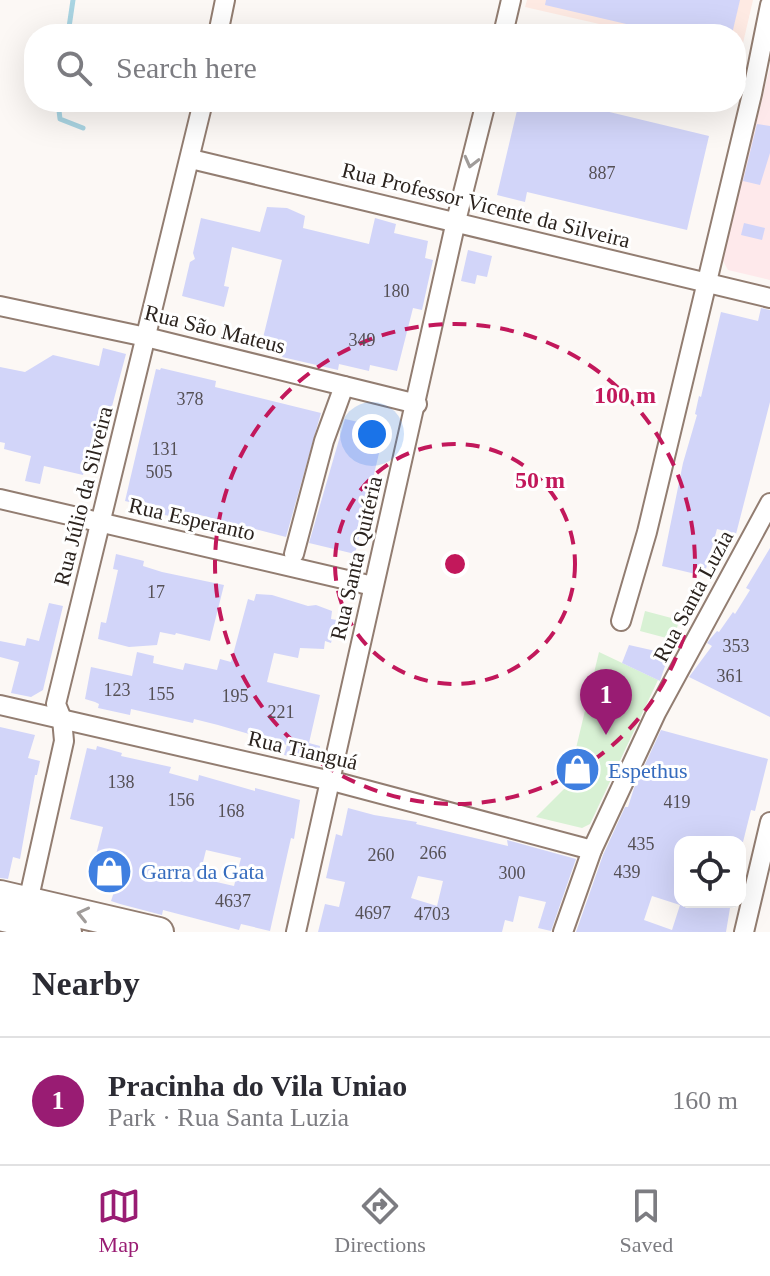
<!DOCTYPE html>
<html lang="en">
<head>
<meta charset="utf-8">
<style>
	:root { --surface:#fff; --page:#f2f2f3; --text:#2b2b33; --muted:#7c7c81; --line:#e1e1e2; --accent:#991c73 }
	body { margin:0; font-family:Georgia,serif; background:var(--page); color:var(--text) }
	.controls { position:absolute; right:24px; bottom:24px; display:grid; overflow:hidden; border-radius:16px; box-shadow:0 8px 32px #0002 }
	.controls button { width:72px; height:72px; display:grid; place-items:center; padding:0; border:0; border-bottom:2px solid var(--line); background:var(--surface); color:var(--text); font:40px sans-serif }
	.you { position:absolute; left:372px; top:434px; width:28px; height:28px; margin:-20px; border:6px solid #fff; border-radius:50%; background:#1a73e8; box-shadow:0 0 0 12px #1a73e833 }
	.badge { display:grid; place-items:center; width:52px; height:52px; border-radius:50%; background:var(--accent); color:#fff; font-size:26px; font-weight:700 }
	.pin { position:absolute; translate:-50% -66px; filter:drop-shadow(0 2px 4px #0008) }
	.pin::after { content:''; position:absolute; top:42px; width:28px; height:24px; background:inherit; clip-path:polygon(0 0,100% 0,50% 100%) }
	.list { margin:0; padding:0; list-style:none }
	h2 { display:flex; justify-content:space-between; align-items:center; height:104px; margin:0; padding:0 32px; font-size:34px }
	h2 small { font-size:26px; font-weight:400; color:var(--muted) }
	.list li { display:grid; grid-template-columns:52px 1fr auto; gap:24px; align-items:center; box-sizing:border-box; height:128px; padding:0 32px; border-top:2px solid var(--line) }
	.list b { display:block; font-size:30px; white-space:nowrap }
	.list p { margin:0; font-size:26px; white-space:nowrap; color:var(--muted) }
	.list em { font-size:26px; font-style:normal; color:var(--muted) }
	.icon { flex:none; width:44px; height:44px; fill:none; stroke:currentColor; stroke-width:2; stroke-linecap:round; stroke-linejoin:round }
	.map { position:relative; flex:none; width:770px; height:932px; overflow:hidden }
	.search { position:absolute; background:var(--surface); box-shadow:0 8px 32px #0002; left:24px; right:24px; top:24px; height:88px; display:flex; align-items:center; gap:20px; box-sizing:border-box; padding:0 28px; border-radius:32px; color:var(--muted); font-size:30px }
	.sheet { height:232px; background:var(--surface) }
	nav { display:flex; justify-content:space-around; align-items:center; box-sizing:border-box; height:112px; border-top:2px solid var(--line); background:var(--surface); font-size:22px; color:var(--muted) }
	nav a { display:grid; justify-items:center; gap:4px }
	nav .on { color:var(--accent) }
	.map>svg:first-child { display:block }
	.commercial { fill:#feeae3 }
	.industrial { fill:#fee9eb }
	.green { fill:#d8f1d4 }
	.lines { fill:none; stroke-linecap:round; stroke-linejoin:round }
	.stream { stroke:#a9d4e2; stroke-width:5 }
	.building { fill:#d2d5f9; fill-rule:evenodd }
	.street-casing { stroke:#927d71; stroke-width:22 }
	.primary-casing { stroke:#927d71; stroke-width:32 }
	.street { stroke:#fff; stroke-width:18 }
	.primary { stroke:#fff; stroke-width:28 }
	.oneway { stroke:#a09c9a }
	.ring { fill:none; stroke:#c2185b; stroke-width:4; stroke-dasharray:14 10 }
	.labels { text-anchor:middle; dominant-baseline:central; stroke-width:6; stroke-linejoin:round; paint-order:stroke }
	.number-label { font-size:18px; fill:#555055 }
	.street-label { font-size:22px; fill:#2b231e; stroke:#fff }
	.shop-label { font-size:22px; fill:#366cbe; stroke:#fff; text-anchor:start }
	.centre { fill:#c2185b; stroke:#fff; stroke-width:4 }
	.ring-label { font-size:24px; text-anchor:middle; font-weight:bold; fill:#c2185b; stroke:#fff; stroke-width:6; stroke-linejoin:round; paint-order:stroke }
</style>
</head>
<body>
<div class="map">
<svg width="770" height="932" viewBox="0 0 770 932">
	<rect width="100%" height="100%" fill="#fcf8f5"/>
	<path class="commercial" d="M527,0H753L740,56H736V34H643L525,7Z"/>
	<path class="industrial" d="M770,67V280L728,270L722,259Z"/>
	<g class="green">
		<path d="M645,611L679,620L674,640L640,631Z"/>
		<path d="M599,652L658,680L590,824L582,828L536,817L567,786Z"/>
	</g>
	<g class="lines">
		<g class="stream">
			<path d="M68,34L73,0"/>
			<path d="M58,102L60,119L83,128"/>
		</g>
	</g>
	<g class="building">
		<path d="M546,0H740L732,34H669L545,5Z"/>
		<path d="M519,102H568L709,136L687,230L527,192L525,202L497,195Z"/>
		<path d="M757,124L770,126V153L760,185L743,181Z"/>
		<path d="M267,207L287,208L305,216L303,228L369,244L375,218L396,224L394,233L428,241L425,258L433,260L422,310L413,308L397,371L370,365L369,371L339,364L338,370L282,357L285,347L262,342L282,260L232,247L224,286L229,287L224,307L182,296L190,262L195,259L193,253L201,218L260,232Z"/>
		<path d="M744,223L765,228L762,240L741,235Z"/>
		<path d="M468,250L492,256L487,277L477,275L475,284L461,281Z"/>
		<path d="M761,308L770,310V402L736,534L717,529L704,576L662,566L683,463L697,415L695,414L699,396L701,397L721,312L758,321Z"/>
		<path d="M103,348L126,354L99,455L90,452L88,456L83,475L44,466L40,484L25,481L31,456L4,449L5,443L0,442V367L25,372L53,355L99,366Z"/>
		<path d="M161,368L216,381L215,387L321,413L286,537L188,512L184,527L170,524V516L158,514L159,509L125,501L156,369L160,370Z"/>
		<path d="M345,419L385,428L355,554L309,543Z"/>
		<path d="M770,548V717L689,677L712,646L707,643L710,639L717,631L719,632L733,612L735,614L750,590L746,588Z"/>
		<path d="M116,554L144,561L143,566L162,572L224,585L210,641L176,633L175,635L160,632L157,645L129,647L98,639L101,622L106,623L118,570L113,569Z"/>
		<path d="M256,594L272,595L308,606L316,605L332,611L331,619L337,620L331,643L325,641L324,649L300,648L298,658L274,653L267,682L320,695L309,743L320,746L318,758L311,761L284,755L287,745L218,725L194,719L193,723L131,709L130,715L98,708L99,704L95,702L85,699L91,667L132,676L137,652L154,656L153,663L183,670L185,663L217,670L220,659L231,662L248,599L254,601Z"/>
		<path d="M49,603L63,606L43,690L31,697L11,693L19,662L0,657V641L25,646L27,638L39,641Z"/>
		<path d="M629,645L669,654L660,681L622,663Z"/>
		<path d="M0,727L35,735L28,758L40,761L37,775H35L20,859L13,857L8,879L0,878Z"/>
		<path d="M661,730L768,759L755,811L751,810L743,842H680V905L681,902H731L726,932H576L603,855L625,807H628L634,788ZM652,896L680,905L672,930L644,920Z"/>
		<path d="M97,746L122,753L121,756L171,767L169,773L198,781L199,775L255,791V788L300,800L294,839L291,838L270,931L241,924L239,930L163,910L162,915L120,904L111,901L115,889L89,882L103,827L70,819L87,748L96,750ZM206,850L241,858L234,886L199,878Z"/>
		<path d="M348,808L374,815L417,822L416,824L508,846L507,840L576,859L551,931L538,928L546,902L519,896L513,922L505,920L502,932H318L325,904L339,907L345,882L326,878L336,834L342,836ZM418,876L443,881L437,906L411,898Z"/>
	</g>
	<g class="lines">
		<defs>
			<g id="street">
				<path d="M218,34L225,0"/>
				<path d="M503,34L511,0"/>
				<path d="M191,159L770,298"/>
				<path d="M0,306L146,337L417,404"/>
				<path d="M0,499L373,586"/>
				<path d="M294,554L324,441L344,386"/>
				<path d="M621,621L647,532L752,94L770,5"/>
				<path d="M0,705L340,783L592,850"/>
				<path d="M28,902L64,741L62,719L56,704L203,102"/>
				<path d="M296,932L456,221L486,102"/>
				<path d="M563,932L592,850L656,713L770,503"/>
				<path d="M744,932L770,822"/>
			</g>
			<g id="primary">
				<path d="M0,895L159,932"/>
				<path d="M0,916L67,932"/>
			</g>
		</defs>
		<use href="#street" class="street-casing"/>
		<use href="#primary" class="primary-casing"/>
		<use href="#street" class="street"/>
		<use href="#primary" class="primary"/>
	</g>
	<defs><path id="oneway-chevron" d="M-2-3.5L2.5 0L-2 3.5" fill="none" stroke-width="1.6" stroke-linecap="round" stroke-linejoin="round" transform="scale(2)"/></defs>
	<g class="oneway">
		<use href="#oneway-chevron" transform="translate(471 162) rotate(104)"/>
		<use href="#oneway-chevron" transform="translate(83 914) rotate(-167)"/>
	</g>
	<g class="ring">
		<circle cx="455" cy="564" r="120"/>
		<circle cx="455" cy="564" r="240"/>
	</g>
	<defs>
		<symbol id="shop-disc" viewBox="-11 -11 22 22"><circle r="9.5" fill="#3f7fe0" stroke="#fff"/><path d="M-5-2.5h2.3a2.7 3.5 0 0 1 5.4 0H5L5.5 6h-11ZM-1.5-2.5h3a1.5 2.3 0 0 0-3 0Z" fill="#fff"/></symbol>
	</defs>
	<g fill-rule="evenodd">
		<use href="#shop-disc" x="552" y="744" width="51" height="51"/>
		<use href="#shop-disc" x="84" y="846" width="51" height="51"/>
	</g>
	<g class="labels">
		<g class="number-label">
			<text x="602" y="173">887</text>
			<text x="396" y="291">180</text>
			<text x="362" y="340">349</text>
			<text x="190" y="399">378</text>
			<text x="165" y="449">131</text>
			<text x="159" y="472">505</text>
			<text x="156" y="592">17</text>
			<text x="736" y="646">353</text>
			<text x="730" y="676">361</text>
			<text x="117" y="690">123</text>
			<text x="161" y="694">155</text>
			<text x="235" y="696">195</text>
			<text x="281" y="712">221</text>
			<text x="121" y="782">138</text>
			<text x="181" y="800">156</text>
			<text x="677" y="802">419</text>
			<text x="231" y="811">168</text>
			<text x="641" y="844">435</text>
			<text x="433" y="853">266</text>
			<text x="381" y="855">260</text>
			<text x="627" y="872">439</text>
			<text x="512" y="873">300</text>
			<text x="233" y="901">4637</text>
			<text x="373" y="913">4697</text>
			<text x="432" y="914">4703</text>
		</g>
		<g class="street-label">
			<text transform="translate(486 205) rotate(14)">Rua Professor Vicente da Silveira</text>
			<text transform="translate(215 329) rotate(14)">Rua São Mateus</text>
			<text transform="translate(83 496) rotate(-76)">Rua Júlio da Silveira</text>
			<text transform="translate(192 519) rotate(13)">Rua Esperanto</text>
			<text transform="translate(356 558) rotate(-77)">Rua Santa Quitéria</text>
			<text transform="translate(693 596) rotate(-62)">Rua Santa Luzia</text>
			<text transform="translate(303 750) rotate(13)">Rua Tianguá</text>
		</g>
		<g class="shop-label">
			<text x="608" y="770">Espethus</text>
			<text x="141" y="871">Garra da Gata</text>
		</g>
	</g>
	<circle cx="455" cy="564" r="12" class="centre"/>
	<g class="ring-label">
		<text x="625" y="403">100 m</text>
		<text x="540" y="488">50 m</text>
	</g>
</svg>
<div class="controls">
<button><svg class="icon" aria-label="locate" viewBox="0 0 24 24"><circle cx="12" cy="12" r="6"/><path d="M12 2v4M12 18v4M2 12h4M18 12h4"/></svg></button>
</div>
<div class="you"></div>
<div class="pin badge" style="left:606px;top:735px">1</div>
<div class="search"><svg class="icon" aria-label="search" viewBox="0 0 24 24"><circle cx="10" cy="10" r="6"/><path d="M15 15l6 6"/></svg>Search here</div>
</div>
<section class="sheet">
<h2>Nearby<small></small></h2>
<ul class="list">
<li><span class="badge">1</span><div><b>Pracinha do Vila Uniao</b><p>Park · Rua Santa Luzia</p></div><em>160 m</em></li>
</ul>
</section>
<nav>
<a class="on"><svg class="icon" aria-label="map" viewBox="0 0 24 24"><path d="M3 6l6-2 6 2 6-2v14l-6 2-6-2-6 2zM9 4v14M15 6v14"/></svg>Map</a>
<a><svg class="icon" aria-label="directions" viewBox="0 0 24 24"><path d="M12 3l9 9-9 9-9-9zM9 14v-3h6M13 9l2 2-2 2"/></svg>Directions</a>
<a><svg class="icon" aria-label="saved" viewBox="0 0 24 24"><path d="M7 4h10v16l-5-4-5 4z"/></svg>Saved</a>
</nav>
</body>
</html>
